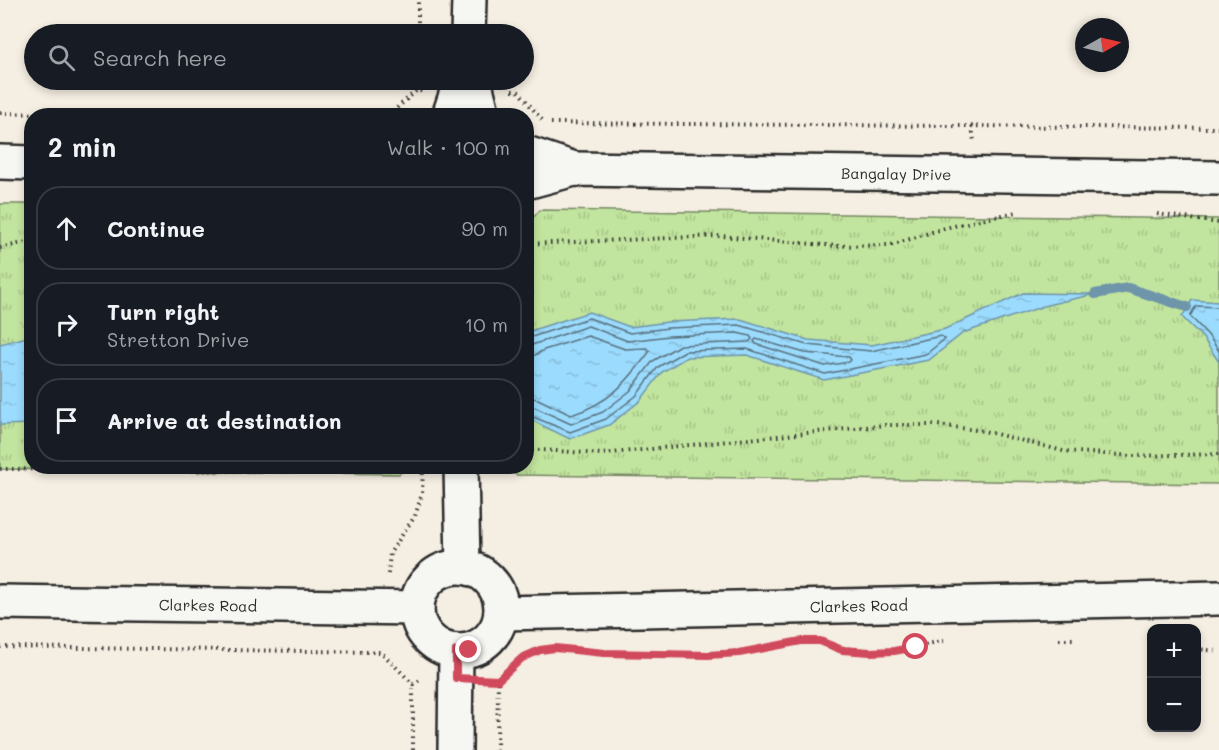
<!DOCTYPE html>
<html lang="en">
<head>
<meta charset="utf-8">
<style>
	:root { --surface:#171b24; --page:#20242c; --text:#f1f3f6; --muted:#9ea1a6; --line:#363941 }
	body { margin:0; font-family:Mali,sans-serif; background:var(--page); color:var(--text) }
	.controls { position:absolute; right:18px; bottom:18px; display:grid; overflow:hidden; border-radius:12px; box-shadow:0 3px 9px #0003 }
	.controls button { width:54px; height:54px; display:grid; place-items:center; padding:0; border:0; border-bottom:2px solid var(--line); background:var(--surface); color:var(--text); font:30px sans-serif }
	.compass { position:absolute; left:1075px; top:18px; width:54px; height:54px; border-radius:50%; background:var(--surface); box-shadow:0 3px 9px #0003; rotate:82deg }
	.stop { position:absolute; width:18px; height:18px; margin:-14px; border:4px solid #d1495b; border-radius:50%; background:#fff }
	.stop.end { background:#d1495b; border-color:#fff; box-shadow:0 2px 6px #0008 }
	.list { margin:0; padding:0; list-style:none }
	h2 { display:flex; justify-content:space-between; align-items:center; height:78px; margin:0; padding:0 24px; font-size:26px }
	h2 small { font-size:20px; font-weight:400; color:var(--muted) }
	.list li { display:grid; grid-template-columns:39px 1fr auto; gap:18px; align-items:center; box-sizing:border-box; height:84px; margin:0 12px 12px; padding:0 12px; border:2px solid var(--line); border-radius:24px }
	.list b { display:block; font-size:22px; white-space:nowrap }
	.list p { margin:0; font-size:20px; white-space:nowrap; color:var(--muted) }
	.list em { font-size:20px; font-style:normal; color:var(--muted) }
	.icon { flex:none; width:33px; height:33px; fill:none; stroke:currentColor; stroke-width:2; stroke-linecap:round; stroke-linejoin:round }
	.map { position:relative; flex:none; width:1219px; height:750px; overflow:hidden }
	.search { position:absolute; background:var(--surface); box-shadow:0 3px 9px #0003; left:24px; top:24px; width:510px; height:66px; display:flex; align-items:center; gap:15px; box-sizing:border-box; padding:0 21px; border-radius:33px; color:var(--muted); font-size:22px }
	.panel { position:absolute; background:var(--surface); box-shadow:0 3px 9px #0003; left:24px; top:108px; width:510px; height:366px; border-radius:24px }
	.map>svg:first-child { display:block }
	.grass { fill:url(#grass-tufts); stroke:#768864; stroke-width:1.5 }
	.water { fill:url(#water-ripples); stroke:#6e95a9; stroke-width:1.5 }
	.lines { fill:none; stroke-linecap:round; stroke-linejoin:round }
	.shore { stroke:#58717f; stroke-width:1.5 }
	.stream { stroke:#6e95a9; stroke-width:10 }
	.minor-casing { stroke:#2b2b2b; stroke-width:38 }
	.path { stroke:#2b2b2b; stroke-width:4; stroke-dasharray:1.5 4.5; stroke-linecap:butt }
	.minor { stroke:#f6f6f2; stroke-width:33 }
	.route { stroke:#d1495b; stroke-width:8 }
	.labels { text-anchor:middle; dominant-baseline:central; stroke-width:5; stroke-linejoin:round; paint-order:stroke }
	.street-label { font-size:15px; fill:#2b2b2b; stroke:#f6f6f2 }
</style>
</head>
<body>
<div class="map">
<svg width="1219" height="750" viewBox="0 0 1219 750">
	<defs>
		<pattern id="grass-tufts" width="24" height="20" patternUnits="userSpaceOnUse" patternTransform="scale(1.5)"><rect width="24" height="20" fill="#c1e49e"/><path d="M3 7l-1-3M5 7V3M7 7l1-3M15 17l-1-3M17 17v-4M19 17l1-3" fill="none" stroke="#a6c488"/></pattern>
		<pattern id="water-ripples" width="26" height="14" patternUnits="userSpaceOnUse" patternTransform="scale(1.5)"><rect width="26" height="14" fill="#9bdbfd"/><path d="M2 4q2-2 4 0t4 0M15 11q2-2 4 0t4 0" fill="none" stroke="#86bcd9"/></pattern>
	</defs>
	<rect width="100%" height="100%" fill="#f5eee2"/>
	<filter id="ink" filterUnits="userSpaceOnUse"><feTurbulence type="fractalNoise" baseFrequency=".0167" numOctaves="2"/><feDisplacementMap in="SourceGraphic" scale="12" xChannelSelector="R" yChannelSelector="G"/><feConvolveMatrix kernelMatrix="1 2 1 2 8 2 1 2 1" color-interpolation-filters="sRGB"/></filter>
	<g filter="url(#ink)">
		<g class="grass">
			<path d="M0,204H31L32,466L407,467L399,474L0,469Z"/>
			<path d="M540,210L1219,219V484L516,475L507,467L526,466L527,224Z"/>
		</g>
		<g class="water">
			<path d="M1023,293L1095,294L1047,305L963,333L929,360L824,380L747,355L687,357L662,372L640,401L609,425L570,439L527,418V335L533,330L589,312L630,327L668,322L740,319L808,340L872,345L945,329Z"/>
			<path d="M1192,300L1219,302V362L1203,338L1182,317Z"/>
			<path d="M31,336V424L0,425V344Z"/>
		</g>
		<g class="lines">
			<g class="shore">
				<path d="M1219,307L1196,306L1190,316L1208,335L1219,351"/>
				<path d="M526,339L589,318L630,333L668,328L739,325L807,345L871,351L941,336L945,339L926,354L825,374L747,349L685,351L658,367L636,396L606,419L570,432L526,414"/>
				<path d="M756,339L805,353L849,357L851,360L849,362L825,366L756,344L754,341Z"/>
				<path d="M526,347L588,326L628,341L669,336L737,333L750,336L752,339L749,342L680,345L653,361L630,391L603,412L571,424L534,407L526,406"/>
				<path d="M526,356L535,355L544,350L588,336L625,349L647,348L650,351C627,382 610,403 571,415L538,399L526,397"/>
			</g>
			<path class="stream" d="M1095,294L1128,288L1187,307"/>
			<defs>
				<g id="minor">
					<path d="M468,34L469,0"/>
					<path d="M474,80L483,116"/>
					<path d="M449,116L461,80"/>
					<path d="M526,153L574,169"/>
					<path d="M0,162L32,163"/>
					<path id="s1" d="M526,182L574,169L1219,178"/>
					<path d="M461,466L463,566"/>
					<circle cx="459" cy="609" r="42"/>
					<path id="s2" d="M0,602L417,608"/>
					<path id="s3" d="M501,613L1219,598"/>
					<path d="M455,750L456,651"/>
				</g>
			</defs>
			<use href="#minor" class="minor-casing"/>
			<g class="path">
				<path d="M418,34V0"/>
				<path d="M417,90V80"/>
				<path d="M512,91H518L542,120"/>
				<path d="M0,113L143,116"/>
				<path d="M388,116L417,90L423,92"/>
				<path d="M551,123L1219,128"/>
				<path d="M972,126L974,141"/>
				<path d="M1157,214L1219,223"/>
				<path d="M526,244L721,236L836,246L891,245L945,228L1016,212"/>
				<path d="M0,248L32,241"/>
				<path d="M526,449L602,454L885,425H938L984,431L1063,451L1133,456L1219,454"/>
				<path d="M0,469L266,471L357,466"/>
				<path d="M388,574L390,553L415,516L422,494L423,466"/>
				<path d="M1059,639H1076"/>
				<path d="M825,643C853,653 882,653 912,648C923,646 933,642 944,641"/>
				<path d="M0,647L381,652L413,684L422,679"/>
				<path d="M572,649C644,656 716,659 788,644"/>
				<path d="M1196,649L1219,651"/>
				<path d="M489,680H498L522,658L543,650"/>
				<path d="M413,750V684"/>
				<path d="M497,750L498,680"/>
			</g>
			<use href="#minor" class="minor"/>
		</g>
	</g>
	<g class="lines" filter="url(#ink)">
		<path class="route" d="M469,650L456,651V678L498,680L522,658L540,650L555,648L604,653L708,655L739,653L801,641H820L842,650L870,652L894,651L916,647"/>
	</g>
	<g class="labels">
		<g class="street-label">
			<text stroke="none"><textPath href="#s1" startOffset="372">Bangalay Drive</textPath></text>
			<text stroke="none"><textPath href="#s2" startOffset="208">Clarkes Road</textPath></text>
			<text stroke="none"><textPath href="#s3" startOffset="358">Clarkes Road</textPath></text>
		</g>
	</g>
</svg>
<div class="controls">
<button>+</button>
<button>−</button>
</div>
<svg class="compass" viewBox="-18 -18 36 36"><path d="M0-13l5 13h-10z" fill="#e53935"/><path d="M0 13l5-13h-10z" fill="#9ea1a6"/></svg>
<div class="stop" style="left:916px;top:647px"></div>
<div class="stop end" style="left:469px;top:650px"></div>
<div class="search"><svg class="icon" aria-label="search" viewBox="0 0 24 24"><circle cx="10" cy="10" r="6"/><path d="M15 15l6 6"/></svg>Search here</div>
<section class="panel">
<h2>2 min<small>Walk · 100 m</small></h2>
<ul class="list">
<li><svg class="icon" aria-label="ahead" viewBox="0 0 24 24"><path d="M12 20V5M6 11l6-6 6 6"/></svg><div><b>Continue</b></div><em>90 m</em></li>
<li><svg class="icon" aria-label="right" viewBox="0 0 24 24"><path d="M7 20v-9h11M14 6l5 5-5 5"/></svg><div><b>Turn right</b><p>Stretton Drive</p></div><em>10 m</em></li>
<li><svg class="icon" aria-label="arrive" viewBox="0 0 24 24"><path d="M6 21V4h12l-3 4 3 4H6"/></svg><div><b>Arrive at destination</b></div></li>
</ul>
</section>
</div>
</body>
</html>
